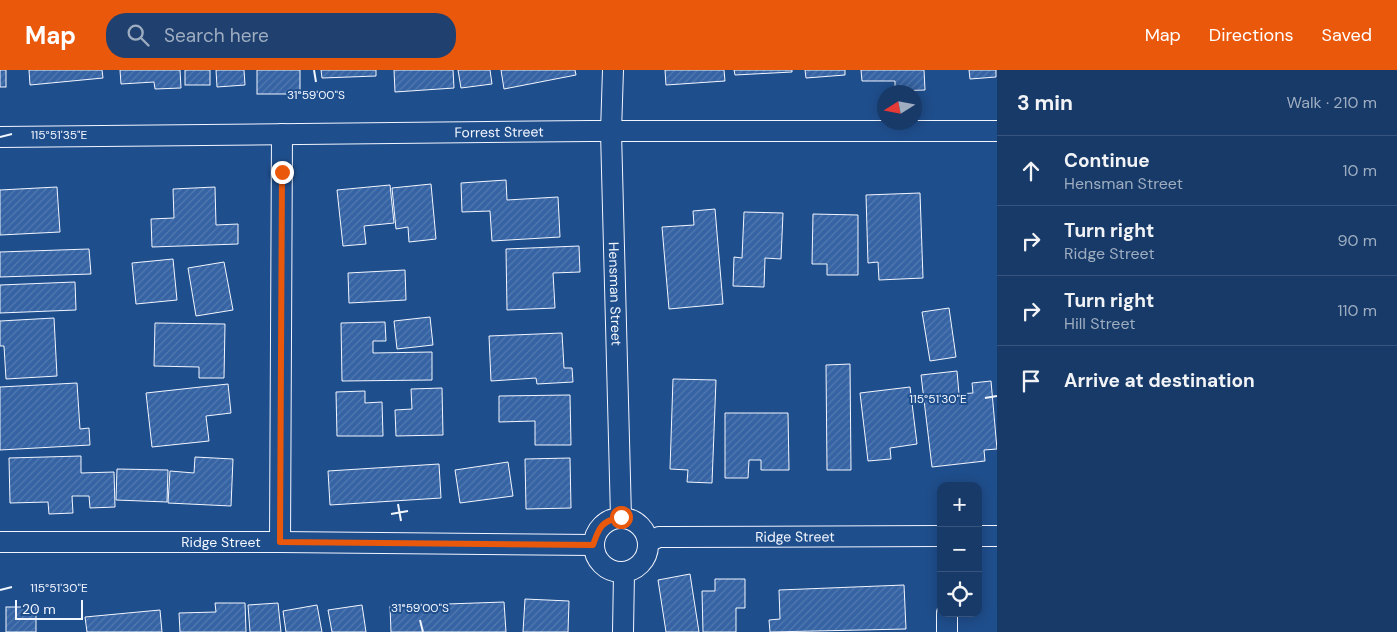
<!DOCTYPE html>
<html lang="en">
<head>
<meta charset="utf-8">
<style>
	:root { --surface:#173a69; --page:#20416f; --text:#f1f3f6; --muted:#9eadc0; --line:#36547d; --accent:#ea580c }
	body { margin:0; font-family:"DM Sans",sans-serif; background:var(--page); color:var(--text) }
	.controls { position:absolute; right:15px; bottom:15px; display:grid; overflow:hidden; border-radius:10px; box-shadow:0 2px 12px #0003 }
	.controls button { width:45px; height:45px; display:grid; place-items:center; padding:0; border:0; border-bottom:1px solid var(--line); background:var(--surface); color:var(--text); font:25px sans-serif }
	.compass { position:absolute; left:877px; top:15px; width:45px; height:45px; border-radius:50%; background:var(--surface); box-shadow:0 2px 12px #0003; rotate:259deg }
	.scale { position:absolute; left:15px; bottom:12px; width:68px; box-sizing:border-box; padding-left:5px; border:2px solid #f2f6ff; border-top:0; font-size:14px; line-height:18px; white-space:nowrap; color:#f2f6ff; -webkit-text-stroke:4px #1f4e8c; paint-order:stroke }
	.stop { position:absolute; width:15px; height:15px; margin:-11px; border:4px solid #ea580c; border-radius:50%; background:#fff }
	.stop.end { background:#ea580c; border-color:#fff; box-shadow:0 1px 5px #0008 }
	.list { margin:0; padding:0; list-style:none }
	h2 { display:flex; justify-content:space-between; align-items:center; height:65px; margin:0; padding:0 20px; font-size:21px }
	h2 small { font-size:16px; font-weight:400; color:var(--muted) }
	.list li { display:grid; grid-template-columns:32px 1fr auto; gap:15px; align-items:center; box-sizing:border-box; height:70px; padding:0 20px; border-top:1px solid var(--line) }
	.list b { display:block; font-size:19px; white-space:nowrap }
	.list p { margin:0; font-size:16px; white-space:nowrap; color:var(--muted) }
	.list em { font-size:16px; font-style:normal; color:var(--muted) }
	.icon { flex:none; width:28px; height:28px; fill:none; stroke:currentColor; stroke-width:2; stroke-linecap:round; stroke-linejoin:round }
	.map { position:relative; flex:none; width:997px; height:562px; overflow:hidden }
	header { display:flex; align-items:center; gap:30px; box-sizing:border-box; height:70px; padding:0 25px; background:var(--accent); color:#fff }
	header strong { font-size:24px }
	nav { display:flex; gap:28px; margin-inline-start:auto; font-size:18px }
	.search { width:350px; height:45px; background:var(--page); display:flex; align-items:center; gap:12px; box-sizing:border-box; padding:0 18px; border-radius:20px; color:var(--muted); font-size:19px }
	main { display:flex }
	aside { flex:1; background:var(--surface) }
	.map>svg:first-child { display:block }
	.building { fill:url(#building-hatch); stroke:#f2f6ff }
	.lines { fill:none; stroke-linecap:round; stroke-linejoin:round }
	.minor-casing { stroke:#f2f6ff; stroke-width:22 }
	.minor { stroke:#1f4e8c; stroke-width:20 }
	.route { stroke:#ea580c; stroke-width:6 }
	.ticks { fill:none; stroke:#f2f6ff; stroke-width:2 }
	.labels { text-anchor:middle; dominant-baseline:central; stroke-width:4; stroke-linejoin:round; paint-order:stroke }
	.street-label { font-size:14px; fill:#f2f6ff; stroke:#1f4e8c }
	.ticks-label { font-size:12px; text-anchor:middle; fill:#f2f6ff; stroke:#1f4e8c; stroke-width:4; stroke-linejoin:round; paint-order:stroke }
</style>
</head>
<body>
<header>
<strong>Map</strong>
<div class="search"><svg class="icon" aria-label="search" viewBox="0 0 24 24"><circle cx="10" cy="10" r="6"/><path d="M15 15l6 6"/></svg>Search here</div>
<nav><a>Map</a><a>Directions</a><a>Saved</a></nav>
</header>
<main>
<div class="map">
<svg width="997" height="562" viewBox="0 0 997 562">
	<defs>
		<pattern id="building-hatch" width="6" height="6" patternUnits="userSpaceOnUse" patternTransform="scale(1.25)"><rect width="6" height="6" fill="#3563a3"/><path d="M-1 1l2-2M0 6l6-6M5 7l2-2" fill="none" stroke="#537ab1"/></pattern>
	</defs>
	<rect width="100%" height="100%" fill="#1f4e8c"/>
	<g class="building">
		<rect x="0" y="0" width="6" height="17"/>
		<path d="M29,0H102L103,8L30,15Z"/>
		<path d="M120,0H180L181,18L155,19L154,12L121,14Z"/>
		<rect x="185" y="0" width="25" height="15"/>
		<path d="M216,0H244L245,15L217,17Z"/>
		<rect x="257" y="0" width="43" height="24"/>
		<path d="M321,0H376V6L322,8Z"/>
		<path d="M394,0H453L454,18L395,22Z"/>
		<path d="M458,0H490L492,14L461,18Z"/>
		<path d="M501,0H575L576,5L504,19Z"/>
		<path d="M665,0H724L725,11L666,15Z"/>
		<path d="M734,0H792V2L735,5Z"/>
		<path d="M805,0H845V5L806,8Z"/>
		<path d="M861,0H924L925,20L895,21V11H862Z"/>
		<path d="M969,0H996V7L970,9Z"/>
		<path d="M506,110L507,130L558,127L560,167L492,171L490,141L462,142L461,113Z"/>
		<path d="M431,114L436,169L409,172L408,157L396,159L392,118Z"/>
		<path d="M390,115L394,153L364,156L366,174L343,176L337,120Z"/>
		<path d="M57,117L60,162L0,165V120Z"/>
		<path d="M215,117L216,155L238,154V174L152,177L151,149L174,148L173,119Z"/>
		<path d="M920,123L923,208L879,210L878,192L868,193L866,125Z"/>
		<path d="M715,139L723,234L669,239L662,157L694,155L693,141Z"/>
		<path d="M744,142L783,143L781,189L765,188L764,217L733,216L734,187L742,188Z"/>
		<path d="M813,144L858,145V205H827V194H812Z"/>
		<path d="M579,176L580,202L553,203L555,238L507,240L506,179Z"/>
		<path d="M89,179L91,204L0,207V182Z"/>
		<path d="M173,189L177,230L136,234L132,193Z"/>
		<path d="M224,192L233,240L196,246L188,198Z"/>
		<path d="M405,200L406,230L349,233L348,203Z"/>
		<path d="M75,212L76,240L0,243V215Z"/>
		<path d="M949,238L956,287L930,291L922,242Z"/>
		<path d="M430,247L433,275L397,279L394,251Z"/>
		<path d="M54,248L57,306L6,309L4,276H0V251Z"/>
		<path d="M385,252L386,271H373V283L432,282V310L342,311L341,253Z"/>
		<path d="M155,253L225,254L224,308H199V297L154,296Z"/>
		<path d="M562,263L564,298H572L573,312L537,314L536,308L491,311L489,266Z"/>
		<path d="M850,294L851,400H827L826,295Z"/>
		<path d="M957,301L959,324L973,323L972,313L991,311L997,379L984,380L985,391L932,397L921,305Z"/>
		<path d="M673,309L716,310L712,413L687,412L688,400L670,399Z"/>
		<path d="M77,313L80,359L89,358L90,375L0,380V317Z"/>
		<path d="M228,314L231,343L206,346L209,371L152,377L146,323Z"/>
		<path d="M910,317L917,374L890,378L891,389L868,391L860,323Z"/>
		<path d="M442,318L443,365L396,366L395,340L412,339L411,319Z"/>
		<path d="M365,321V333L382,332L383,366H337L336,322Z"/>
		<path d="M570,325L571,375H535V351L499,352V326Z"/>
		<path d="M725,343H788L789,400H761V390H749L748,408H725Z"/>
		<path d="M81,386V403L114,402L115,437L90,438L89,426H72L73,443L49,444L48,432L10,433L9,388Z"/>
		<path d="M195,387L233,389L231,436L168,433L170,401L194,403Z"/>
		<path d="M570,388L571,438L526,439L525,389Z"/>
		<path d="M508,392L513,426L460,433L455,400Z"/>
		<path d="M439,394L441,428L330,435L328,401Z"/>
		<path d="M117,399L168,400L167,432L116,430Z"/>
		<path d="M690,504L699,562H666L658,510Z"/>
		<path d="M715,509H745V538H736V562H703L702,521H715Z"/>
		<path d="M904,515L906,559L770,562L769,550L780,549L779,520Z"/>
		<path d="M525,529L569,531L568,562H523Z"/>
		<path d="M504,532L506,562H391L390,536Z"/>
		<path d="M215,533H245L246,562H180L179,543L216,542Z"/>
		<path d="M278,533L281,562H250L248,535Z"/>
		<path d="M317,535L322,562H286L283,541Z"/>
		<path d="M362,535L366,562H332L328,540Z"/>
		<rect x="6" y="537" width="30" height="25"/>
		<path d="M160,540L162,562H87L85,547Z"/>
	</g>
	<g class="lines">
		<defs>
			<g id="minor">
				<path id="s1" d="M613,0L611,62L621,447"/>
				<path id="s2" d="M0,67L590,61H997"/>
				<circle cx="621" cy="475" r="27"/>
				<path d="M978,466H997"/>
				<path id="s3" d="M0,472H280L593,475"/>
				<path d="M280,472L282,64"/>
				<path id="s4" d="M648,472L659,467H671L941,466"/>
				<path d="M947,543V562"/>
				<path d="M623,562L624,503"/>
			</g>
		</defs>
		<use href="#minor" class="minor-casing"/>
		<use href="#minor" class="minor"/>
	</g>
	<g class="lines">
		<path class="route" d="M282,102L280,472L593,475C599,458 601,451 621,447"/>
	</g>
	<path class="ticks" d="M314,0L316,12M0,67L12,64M985,328L997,326M398,434L401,451M391,444L408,441M0,520L12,517M420,550L423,562"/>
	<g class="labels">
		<g class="street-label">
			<text stroke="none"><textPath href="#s2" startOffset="499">Forrest Street</textPath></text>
			<text stroke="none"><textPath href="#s1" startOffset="224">Hensman Street</textPath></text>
			<text stroke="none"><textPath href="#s4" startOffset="148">Ridge Street</textPath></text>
			<text stroke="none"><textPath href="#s3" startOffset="221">Ridge Street</textPath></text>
		</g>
	</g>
	<g class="ticks-label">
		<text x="316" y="29">31°59'00"S</text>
		<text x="59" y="69">115°51'35"E</text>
		<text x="938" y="333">115°51'30"E</text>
		<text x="59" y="522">115°51'30"E</text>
		<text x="420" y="542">31°59'00"S</text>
	</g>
</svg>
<div class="controls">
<button>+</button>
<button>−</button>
<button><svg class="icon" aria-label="locate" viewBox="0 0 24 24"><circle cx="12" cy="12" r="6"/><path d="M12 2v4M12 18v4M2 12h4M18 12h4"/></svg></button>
</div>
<svg class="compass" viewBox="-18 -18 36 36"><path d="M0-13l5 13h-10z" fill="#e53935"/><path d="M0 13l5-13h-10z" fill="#9eadc0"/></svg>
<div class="scale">20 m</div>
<div class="stop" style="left:621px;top:447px"></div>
<div class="stop end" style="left:282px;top:102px"></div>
</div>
<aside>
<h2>3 min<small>Walk · 210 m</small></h2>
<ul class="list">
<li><svg class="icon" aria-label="ahead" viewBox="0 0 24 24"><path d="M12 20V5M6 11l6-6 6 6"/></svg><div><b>Continue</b><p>Hensman Street</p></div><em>10 m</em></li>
<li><svg class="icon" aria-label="right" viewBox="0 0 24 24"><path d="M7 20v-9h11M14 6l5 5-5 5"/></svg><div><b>Turn right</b><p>Ridge Street</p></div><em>90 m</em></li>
<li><svg class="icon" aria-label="right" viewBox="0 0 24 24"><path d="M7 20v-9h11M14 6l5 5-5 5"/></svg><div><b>Turn right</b><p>Hill Street</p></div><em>110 m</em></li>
<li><svg class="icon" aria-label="arrive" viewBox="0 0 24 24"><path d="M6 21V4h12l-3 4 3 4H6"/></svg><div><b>Arrive at destination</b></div></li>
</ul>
</aside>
</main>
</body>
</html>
